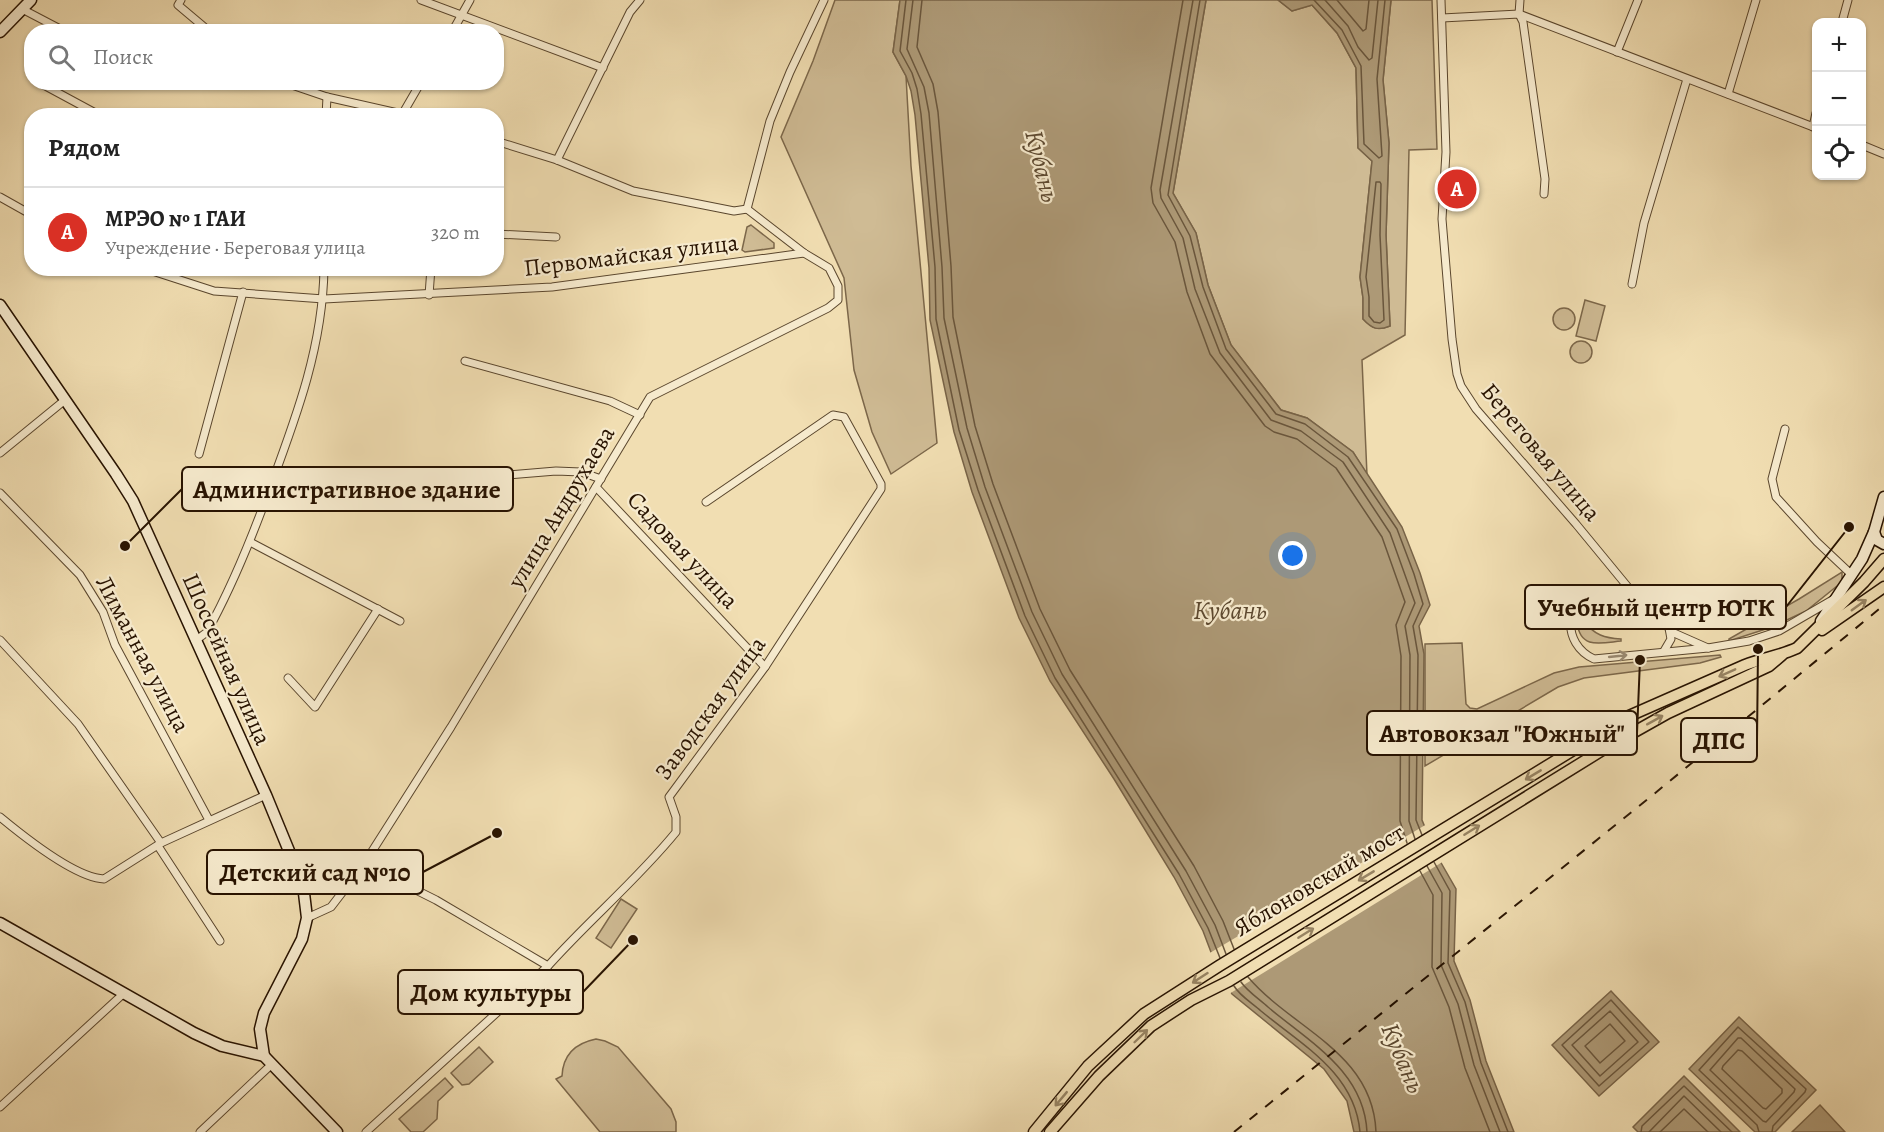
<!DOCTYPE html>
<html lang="ru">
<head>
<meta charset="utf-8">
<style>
	:root { --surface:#fff; --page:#f6f6f6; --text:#222; --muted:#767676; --line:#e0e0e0; --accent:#d93025 }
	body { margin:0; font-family:Alegreya,serif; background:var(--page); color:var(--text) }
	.controls { position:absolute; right:18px; top:18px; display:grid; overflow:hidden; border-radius:12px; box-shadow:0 2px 4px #0004 }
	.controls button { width:54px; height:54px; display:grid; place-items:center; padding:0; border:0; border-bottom:2px solid var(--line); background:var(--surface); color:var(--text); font:30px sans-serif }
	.you { position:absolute; left:1293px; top:556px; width:21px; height:21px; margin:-15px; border:4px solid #fff; border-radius:50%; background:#1a73e8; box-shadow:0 0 0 9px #1a73e833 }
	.badge { display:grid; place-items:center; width:39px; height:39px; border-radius:50%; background:var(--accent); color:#fff; font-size:20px; font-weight:700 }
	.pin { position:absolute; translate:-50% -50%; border:3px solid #fff; box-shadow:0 2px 6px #0006 }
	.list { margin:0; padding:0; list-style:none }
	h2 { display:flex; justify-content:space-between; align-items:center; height:78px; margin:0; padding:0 24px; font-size:26px }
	h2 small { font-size:20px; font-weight:400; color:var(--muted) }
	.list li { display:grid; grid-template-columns:39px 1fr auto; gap:18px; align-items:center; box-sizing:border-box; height:90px; padding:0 24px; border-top:2px solid var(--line) }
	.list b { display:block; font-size:22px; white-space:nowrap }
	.list p { margin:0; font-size:20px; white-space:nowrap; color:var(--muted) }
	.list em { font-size:20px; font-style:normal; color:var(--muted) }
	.icon { flex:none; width:33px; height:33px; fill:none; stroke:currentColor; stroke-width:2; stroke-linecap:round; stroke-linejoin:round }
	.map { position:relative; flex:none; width:1884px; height:1132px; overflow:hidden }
	.search { position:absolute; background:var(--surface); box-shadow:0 2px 4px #0004; left:24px; top:24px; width:480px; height:66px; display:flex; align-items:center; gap:15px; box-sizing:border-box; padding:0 21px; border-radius:24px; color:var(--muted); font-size:22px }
	.panel { position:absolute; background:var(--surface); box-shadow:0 2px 4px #0004; left:24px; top:108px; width:480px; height:168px; border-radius:24px }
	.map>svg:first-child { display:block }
	.green { fill:#cfbb94; stroke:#7c674a; stroke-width:1.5 }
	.water { fill:#ad9976; stroke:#786347; stroke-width:1.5 }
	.pier { fill:#f1deb2 }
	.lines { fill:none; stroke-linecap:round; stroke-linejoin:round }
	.shore { stroke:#6a563c; stroke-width:1.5 }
	.street-casing { stroke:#5a462d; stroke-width:9 }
	.secondary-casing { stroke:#281301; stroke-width:13 }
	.primary-casing { stroke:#281301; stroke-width:13 }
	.street { stroke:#f6eacd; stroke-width:7 }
	.secondary { stroke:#f6eacd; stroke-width:10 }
	.primary { stroke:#f1deb2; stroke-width:10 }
	.rail { stroke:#281301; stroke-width:2; stroke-dasharray:10 10; stroke-linecap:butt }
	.oneway { stroke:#978362 }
	.oneway2 { stroke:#998971 }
	.labels { text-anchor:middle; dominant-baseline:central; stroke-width:4.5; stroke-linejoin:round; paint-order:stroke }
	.street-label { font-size:24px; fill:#281301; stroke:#f6eacd }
	.water-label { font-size:26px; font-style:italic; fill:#5d4930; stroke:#f6eacd }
	.leader { fill:none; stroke:#281301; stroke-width:2 }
	.callout-dot { fill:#281301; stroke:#f6eacd; stroke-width:2 }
	.callout { fill:#f6eacd; stroke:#281301; stroke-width:2 }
	.callout-label { font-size:26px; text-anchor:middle; font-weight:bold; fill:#281301 }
</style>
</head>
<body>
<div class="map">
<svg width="1884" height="1132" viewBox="0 0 1884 1132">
	<rect width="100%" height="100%" fill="#f1deb2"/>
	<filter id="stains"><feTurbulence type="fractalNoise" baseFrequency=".00333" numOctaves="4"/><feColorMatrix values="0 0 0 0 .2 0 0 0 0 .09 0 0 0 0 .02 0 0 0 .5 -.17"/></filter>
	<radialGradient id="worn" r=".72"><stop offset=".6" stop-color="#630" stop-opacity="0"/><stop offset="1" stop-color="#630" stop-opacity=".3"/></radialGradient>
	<g class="green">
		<path d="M835,0H900L893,52L906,76L911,166L937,443L891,474L872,432L854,370L844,278L781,137L813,61Z"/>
		<path d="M1206,0H1278L1292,11L1312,5L1337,33L1356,68L1358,148L1372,161L1360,277L1363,298V319C1372,328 1377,331 1390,326L1386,235L1389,143L1383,80L1391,0H1432L1437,149L1409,150L1405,335L1362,360L1367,475L1353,452L1307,418L1281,410L1231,345L1208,285L1196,233L1173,193Z"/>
		<path d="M751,225L774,243V248L745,252L742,250L747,227Z"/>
		<path d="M1585,300L1605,306L1596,341L1576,336Z"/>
		<circle cx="1564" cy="319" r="11"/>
		<circle cx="1581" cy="352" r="11"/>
		<path d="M1842,572V582L1806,611L1772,627L1729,641V639L1799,599Z"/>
		<path d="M1577,622H1585C1594,635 1605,638 1621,639V641C1601,643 1580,650 1577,622Z"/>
		<path d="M1462,643L1466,704L1470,708L1477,709L1554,673L1579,667L1720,655L1721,657L1700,663L1584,678L1558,687L1425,766V644Z"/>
		<path d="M621,899L637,909L611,948L596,938Z"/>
		<path d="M596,1039L605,1041L618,1047L671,1109L676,1122V1132H600L556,1079L562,1076C563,1054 576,1043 596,1039Z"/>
		<path d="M479,1047L493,1062L469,1084L462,1085L451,1073Z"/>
		<path d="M445,1078L453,1087L438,1101L437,1119L423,1132H411L399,1119Z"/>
	</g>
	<g class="water">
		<path d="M900,0H1206L1173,193L1196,233L1208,285L1231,345L1281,410L1307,418L1353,452L1402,527L1420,573L1430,605L1419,626L1424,654L1422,820L1436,854L1456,889L1454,961L1470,1000L1486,1061L1514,1132H1354L1347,1101L1324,1069L1232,994L1217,968L1203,931L1174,877L1114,779L1050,681L1019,618L972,492L954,432L930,320L929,268L915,115L911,91L906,76L893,52Z"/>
		<path d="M1278,0H1391L1383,80L1389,143L1386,235L1390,326C1378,331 1372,329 1363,319V298L1360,277L1372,161L1358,148L1356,68L1337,33L1312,5L1292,11Z"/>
		<path d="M1611,991L1659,1042L1599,1096L1552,1045Z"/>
		<path d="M1739,1017L1816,1090L1775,1132H1755L1689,1069Z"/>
		<path d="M1684,1076L1740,1132H1638L1633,1127Z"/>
		<path d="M1820,1105L1845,1132H1792Z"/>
	</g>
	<path class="pier" d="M1427,824L1444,861L1229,994L1214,969L1208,954Z"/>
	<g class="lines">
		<g class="shore">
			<path d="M906,0L900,51L912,73L917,89L921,114L935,267L936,319L959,430L978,490L1025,616L1055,678L1179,874L1208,928L1220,958"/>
			<path d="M913,0L907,49L924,87L929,113L942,267L944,318L967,428L985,487L1032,612L1062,674L1186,871L1215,925L1226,954"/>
			<path d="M922,0L917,47L933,84L938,112L951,266L953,317L975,426L993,484L1040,609L1070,670L1194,866L1223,921L1234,949"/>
			<path d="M1183,0L1151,188L1153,203L1175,242L1187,292L1210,354L1265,426L1274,432L1297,439L1336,468L1382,537L1405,602L1396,625L1401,656L1400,821L1407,843"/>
			<path d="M1193,0L1160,190L1161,198L1183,238L1195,289L1220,353L1271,420L1301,431L1343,462L1390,533L1415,603L1405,626L1410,655L1409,821L1415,839"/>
			<path d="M1200,0L1168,195L1190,236L1203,287L1226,349L1276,414L1305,424L1348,457L1397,529L1414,574L1423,604L1413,626L1418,655L1416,820L1422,835"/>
			<path d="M1314,0L1342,30L1361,66L1364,144L1379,158L1382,156L1377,79L1385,0"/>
			<path d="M1325,0L1348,26L1358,47L1369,60L1372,58L1378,0"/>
			<path d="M1337,0L1363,31L1366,29L1369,0"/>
			<path d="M1376,182H1380L1381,184L1380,235L1384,320L1380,323L1374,322L1369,316V297L1366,277Z"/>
			<path d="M1434,862L1450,891L1448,963L1465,1002L1481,1063L1508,1132"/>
			<path d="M1427,866L1442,893L1441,965L1458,1004L1474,1065L1500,1132"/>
			<path d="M1420,871L1433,895L1432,967L1449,1007L1465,1068L1490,1132"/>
			<path d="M1248,977C1292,1029 1373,1052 1376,1132"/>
			<path d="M1241,982C1247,991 1259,999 1268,1007C1309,1042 1364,1071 1367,1132"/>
			<path d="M1234,986C1240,996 1252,1003 1261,1011C1302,1045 1355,1073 1360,1132"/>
			<path d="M1611,1000L1649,1042L1599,1086L1562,1045Z"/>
			<path d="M1610,1011L1638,1042L1600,1076L1572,1045Z"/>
			<path d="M1610,1024L1625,1041L1600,1063L1585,1046Z"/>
			<path d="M1738,1038H1741L1795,1089L1794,1092L1766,1122L1763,1121L1710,1070Z"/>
			<path d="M1738,1050L1742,1051L1782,1089V1093L1766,1109L1763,1108L1722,1069L1723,1066Z"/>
			<path d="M1641,1132L1642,1126L1684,1086L1732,1132"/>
			<path d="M1649,1132L1684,1096L1721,1132"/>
			<path d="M1660,1132L1684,1109L1708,1132"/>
			<path d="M1759,1132L1757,1125L1699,1070L1738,1027L1806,1089L1805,1092L1773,1126L1772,1132"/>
		</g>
		<defs>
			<g id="street">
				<path d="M181,0L178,5L210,32"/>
				<path d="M421,0L603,68"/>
				<path d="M1441,0L1446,152L1442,219L1452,339L1457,374L1461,386L1476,409L1576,524L1632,592L1674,633L1708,648"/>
				<path d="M1520,0L1519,14L1523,22L1545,179L1544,194"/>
				<path d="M22,9L66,32"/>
				<path d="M1442,18L1519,14L1816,128"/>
				<path d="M1842,22L1848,0"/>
				<path d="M452,32L470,0"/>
				<path d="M1617,52L1638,0"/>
				<path d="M38,82L101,116"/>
				<path d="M283,82L327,97L411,116"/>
				<path d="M1728,94L1756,0"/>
				<path d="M403,113L421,82"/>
				<path d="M326,116L327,97"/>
				<path d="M1813,127L1816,113"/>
				<path d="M496,141L557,160L633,191L734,211L747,209"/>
				<path d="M1862,145L1884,154"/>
				<path d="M557,160L630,12L640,0"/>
				<path d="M0,197L32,215"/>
				<path d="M747,209L770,121L790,72L824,0"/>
				<path d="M496,234L556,237"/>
				<path d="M143,268L214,291L324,299L552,287L804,253"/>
				<path d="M1632,284L1644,223L1687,79"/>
				<path d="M429,295L431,268"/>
				<path d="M465,361L610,401L640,415"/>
				<path d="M1785,429L1772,479L1776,497L1817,542L1852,575"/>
				<path d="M0,453L65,400"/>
				<path d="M199,454L243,292"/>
				<path d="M274,478L436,481L556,471L581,472L601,479"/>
				<path d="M596,487L765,667"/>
				<path d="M0,493L80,575L103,612L115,645L209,820"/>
				<path d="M250,542L400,621"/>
				<path d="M1632,592C1621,589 1611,587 1600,590C1563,598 1561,644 1594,659L1708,648L1749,641L1779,631L1834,599"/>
				<path d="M0,640L78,724L161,843"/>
				<path d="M195,641L207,632C233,585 253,535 271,485C297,415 323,345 324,268"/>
				<path d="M1664,651L1671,639L1669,628"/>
				<path d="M288,678L315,707L378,609"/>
				<path d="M0,817C23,836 76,878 104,879L161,843L266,795"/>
				<path d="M158,846L220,941"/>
				<path d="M364,864L436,900L548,966L366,1132"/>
				<path d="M307,918L331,907L364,864L451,727L650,397L828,308L838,300V286L829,268L804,253L747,209"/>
				<path d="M548,966C589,920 637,880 676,832V817L669,797L765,667L881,489V484L844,417L833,415L706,502"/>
				<path d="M0,1107L123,994"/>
				<path d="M200,1132L272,1064"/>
			</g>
			<g id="secondary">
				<path d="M0,32L31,0"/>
				<path d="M0,305L116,474L133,501L266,795L303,885L307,918L302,939L264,1013L260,1029L264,1056"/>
				<path d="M1874,532L1877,540L1884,544"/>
				<path d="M1821,621L1862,559L1874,532L1884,497"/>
				<path d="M0,923L194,1033L222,1046L264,1056L337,1132"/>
			</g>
			<g id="primary">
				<path d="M1822,630L1884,587"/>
				<path d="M1034,1132L1088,1066L1144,1014L1219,966L1629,716L1745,665C1762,658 1780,656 1797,648L1864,582L1884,559"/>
				<path d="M1050,1132L1099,1076L1151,1026L1191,1000L1229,981L1604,749L1668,713L1769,666L1782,655"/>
			</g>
		</defs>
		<use href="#street" class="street-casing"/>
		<use href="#secondary" class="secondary-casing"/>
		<use href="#primary" class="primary-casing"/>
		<use href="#street" class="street"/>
		<use href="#secondary" class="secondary"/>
		<use href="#primary" class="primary"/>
		<path class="rail" d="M1234,1132L1654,794L1884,605"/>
	</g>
	<defs><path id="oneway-shaft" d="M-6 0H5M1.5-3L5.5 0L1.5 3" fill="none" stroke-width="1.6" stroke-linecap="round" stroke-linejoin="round" transform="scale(1.5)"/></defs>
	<g class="oneway">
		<use href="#oneway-shaft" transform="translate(1859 605) rotate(-36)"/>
		<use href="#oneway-shaft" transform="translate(1727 673) rotate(156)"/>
		<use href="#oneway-shaft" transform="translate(1655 720) rotate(-29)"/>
		<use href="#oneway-shaft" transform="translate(1533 775) rotate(149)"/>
		<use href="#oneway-shaft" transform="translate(1472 830) rotate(-32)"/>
		<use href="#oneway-shaft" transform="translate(1366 876) rotate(149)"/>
		<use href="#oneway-shaft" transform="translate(1306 933) rotate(-32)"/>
		<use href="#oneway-shaft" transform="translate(1200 978) rotate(147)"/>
		<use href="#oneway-shaft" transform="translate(1141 1036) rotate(-44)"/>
		<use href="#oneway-shaft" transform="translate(1061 1099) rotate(130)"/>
	</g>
	<use class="oneway2" href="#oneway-shaft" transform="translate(1618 656) rotate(-6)"/>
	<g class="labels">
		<g class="street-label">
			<text transform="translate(631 255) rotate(-7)">Первомайская улица</text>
			<text transform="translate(1541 452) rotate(50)">Береговая улица</text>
			<text transform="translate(561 507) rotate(-59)">улица Андрухаева</text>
			<text transform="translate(683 550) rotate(47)">Садовая улица</text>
			<text transform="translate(143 654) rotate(62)">Лиманная улица</text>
			<text transform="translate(227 659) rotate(66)">Шоссейная улица</text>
			<text transform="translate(710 708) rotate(-54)">Заводская улица</text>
			<text transform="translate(1319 880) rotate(-31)">Яблоновский мост</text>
		</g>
		<g class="water-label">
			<text transform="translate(1042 166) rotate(76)">Кубань</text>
			<text x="1230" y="610">Кубань</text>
			<text transform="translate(1403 1058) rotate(67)">Кубань</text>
		</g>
	</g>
	<path class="leader" d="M125 546L182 489M1849 527L1786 607M1640 660L1637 733M1758 649L1757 740M497 833L423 872M633 940L583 992"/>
	<g class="callout-dot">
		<circle cx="125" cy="546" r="6"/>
		<circle cx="1849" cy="527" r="6"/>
		<circle cx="1640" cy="660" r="6"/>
		<circle cx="1758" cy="649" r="6"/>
		<circle cx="497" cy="833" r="6"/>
		<circle cx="633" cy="940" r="6"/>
	</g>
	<g class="callout">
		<rect x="182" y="467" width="331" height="44" rx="6"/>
		<rect x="1525" y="585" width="261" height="44" rx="6"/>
		<rect x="1367" y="711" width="270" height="44" rx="6"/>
		<rect x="1681" y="718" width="76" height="44" rx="6"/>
		<rect x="207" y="850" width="216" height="44" rx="6"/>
		<rect x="398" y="970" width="185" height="44" rx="6"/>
	</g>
	<g class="callout-label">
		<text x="347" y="498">Административное здание</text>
		<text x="1656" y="616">Учебный центр ЮТК</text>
		<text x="1502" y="742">Автовокзал "Южный"</text>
		<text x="1719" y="749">ДПС</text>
		<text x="315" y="881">Детский сад №10</text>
		<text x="491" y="1001">Дом культуры</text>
	</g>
	<rect width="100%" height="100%" filter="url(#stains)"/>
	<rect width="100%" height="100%" fill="url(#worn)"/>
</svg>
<div class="controls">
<button>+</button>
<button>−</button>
<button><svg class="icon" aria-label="locate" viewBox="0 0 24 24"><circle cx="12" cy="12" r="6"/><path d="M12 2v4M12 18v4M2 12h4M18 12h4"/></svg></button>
</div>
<div class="you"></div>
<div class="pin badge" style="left:1457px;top:189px">A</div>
<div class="search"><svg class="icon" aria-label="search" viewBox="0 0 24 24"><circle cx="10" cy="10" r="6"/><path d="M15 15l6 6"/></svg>Поиск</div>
<section class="panel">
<h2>Рядом<small></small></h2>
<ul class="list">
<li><span class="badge">A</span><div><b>МРЭО № 1 ГАИ</b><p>Учреждение · Береговая улица</p></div><em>320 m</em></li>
</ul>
</section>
</div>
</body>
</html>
